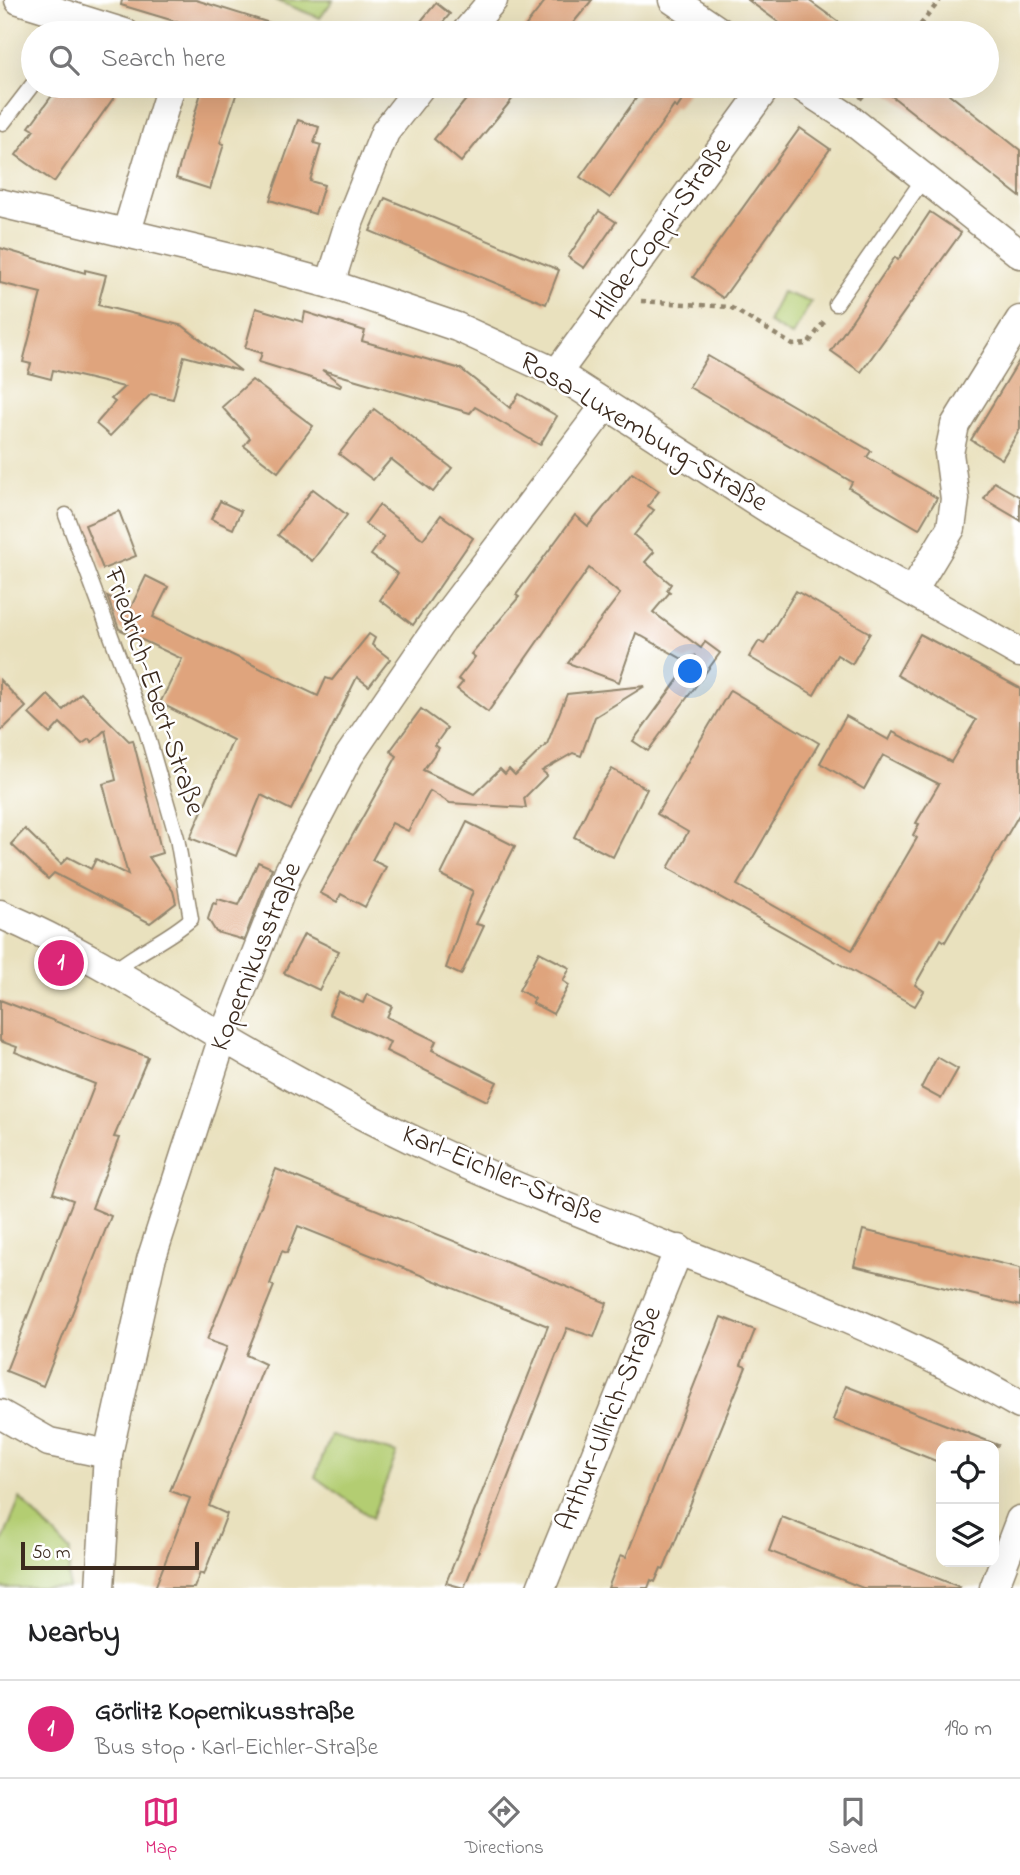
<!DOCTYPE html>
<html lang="en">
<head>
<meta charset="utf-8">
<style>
	:root { --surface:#fff; --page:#f2f2f2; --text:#202124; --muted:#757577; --line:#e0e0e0; --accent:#db2777 }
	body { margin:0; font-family:"Indie Flower",sans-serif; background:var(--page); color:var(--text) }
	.controls { position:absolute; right:21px; bottom:21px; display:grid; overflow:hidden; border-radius:14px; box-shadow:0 7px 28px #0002 }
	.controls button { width:63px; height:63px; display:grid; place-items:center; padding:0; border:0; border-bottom:2px solid var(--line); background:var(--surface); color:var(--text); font:35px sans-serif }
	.scale { position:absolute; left:21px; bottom:18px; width:178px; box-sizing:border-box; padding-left:7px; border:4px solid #3b2a1e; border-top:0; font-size:19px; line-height:24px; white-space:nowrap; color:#3b2a1e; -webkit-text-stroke:5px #fff; paint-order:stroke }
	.you { position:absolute; left:691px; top:672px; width:24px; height:24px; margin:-18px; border:5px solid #fff; border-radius:50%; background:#1a73e8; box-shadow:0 0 0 10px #1a73e833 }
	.badge { display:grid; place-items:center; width:46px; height:46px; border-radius:50%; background:var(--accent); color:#fff; font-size:23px; font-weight:700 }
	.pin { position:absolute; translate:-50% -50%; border:4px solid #fff; box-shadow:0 2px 7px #0006 }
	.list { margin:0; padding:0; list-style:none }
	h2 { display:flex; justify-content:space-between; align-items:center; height:91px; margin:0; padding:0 28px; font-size:30px }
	h2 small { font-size:23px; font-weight:400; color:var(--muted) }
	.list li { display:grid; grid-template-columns:46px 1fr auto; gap:21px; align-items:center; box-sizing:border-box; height:98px; padding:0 28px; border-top:2px solid var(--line) }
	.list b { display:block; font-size:26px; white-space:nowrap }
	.list p { margin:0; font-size:23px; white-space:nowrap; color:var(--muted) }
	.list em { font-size:23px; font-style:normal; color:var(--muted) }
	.icon { flex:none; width:38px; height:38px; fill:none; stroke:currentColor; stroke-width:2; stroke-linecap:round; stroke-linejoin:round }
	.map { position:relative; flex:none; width:1020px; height:1588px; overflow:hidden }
	.search { position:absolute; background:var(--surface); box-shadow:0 7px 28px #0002; left:21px; right:21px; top:21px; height:77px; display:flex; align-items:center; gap:18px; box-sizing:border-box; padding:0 24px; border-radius:38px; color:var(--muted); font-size:26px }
	.sheet { height:189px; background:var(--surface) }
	nav { display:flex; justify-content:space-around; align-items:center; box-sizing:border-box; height:98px; border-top:2px solid var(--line); background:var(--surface); font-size:19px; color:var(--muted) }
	nav a { display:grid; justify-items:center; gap:4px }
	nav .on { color:var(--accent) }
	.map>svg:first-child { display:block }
	.green { fill:#b3cd72; stroke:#777c48; stroke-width:2 }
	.building { fill:#dfa47d }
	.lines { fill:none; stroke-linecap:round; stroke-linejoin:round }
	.lane-casing { stroke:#92866e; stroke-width:17 }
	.street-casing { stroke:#92866e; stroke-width:31 }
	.path { stroke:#92866e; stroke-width:4.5; stroke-dasharray:5 5; stroke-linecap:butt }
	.lane { stroke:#fff; stroke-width:14 }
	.street { stroke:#fff; stroke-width:28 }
	.labels { text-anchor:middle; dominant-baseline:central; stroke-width:5; stroke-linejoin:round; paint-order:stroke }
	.street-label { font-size:28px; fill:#3b2a1e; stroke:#fff }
</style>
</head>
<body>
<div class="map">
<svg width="1020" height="1588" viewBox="0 0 1020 1588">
	<rect width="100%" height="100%" fill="#fff"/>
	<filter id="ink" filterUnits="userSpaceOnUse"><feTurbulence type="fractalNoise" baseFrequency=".0143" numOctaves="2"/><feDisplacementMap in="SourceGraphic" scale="14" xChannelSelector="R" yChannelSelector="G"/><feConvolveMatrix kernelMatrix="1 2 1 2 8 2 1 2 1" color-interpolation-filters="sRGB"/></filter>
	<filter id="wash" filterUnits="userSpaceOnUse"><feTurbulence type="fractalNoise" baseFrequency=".00686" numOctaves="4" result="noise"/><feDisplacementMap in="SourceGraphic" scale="28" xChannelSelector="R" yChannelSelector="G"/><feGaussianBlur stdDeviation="1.57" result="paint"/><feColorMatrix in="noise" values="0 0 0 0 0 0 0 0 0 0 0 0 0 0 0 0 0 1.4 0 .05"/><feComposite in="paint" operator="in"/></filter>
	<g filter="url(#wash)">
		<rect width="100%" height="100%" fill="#e9e1be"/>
		<g class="green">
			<path d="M275,0H333L320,18Z"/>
			<path d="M782,292L811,302L792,336L768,322Z"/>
			<path d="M331,1435L397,1453L372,1518L315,1477Z"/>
			<path d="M20,1498L70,1551L68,1588H0V1548Z"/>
		</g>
		<g id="blocks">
			<g class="building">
				<path d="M122,0H196L289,29L288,33H214L121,5Z"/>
				<path d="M546,0H592L565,33H520Z"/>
				<path d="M748,0H808L854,33H793Z"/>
				<path d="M436,3L450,14L434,33H411Z"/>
				<path d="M59,86H107L117,93L54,182L16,155L34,130L29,127Z"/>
				<path d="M203,86H239L220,143L224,144L210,189L176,178Z"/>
				<path d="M477,86H523L461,162L434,139Z"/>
				<path d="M645,86H692L677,108L674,106L610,198L580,177Z"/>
				<path d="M879,86H939L1020,150V197Z"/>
				<path d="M298,120L319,127L314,143L321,145L310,181L324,185L315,214L270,200Z"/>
				<path d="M800,128L830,149L723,298L693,277Z"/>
				<path d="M385,198L559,270L546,304L370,231Z"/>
				<path d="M599,211L616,222L584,268L568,257Z"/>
				<path d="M930,212L961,233L861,372L831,351L895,257L898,260Z"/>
				<path d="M0,248L85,273V270L106,275L98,305L183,326L241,371L184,356L173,399L151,394L110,436L96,424L115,402L111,399L124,387L53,370L51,379L28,373L31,364L23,362L41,293L0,283Z"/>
				<path d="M256,308L303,322L305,312L365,331L362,341L461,369L510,408L519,394L557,416L540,445L475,407L470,413L322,370L341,384L340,387L259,362L262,353L245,348Z"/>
				<path d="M708,356L871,451L867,457L937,498L919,529L849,488L852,482L689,387Z"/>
				<path d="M1020,359V429L1002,459L971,440Z"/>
				<path d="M252,380L313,426L278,472L244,446L250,438L222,407Z"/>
				<path d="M374,409L452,468L433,492L391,459L373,480L339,454Z"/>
				<path d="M632,473L659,491L648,506L654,510L634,535L654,552L645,562L671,584L667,590L670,592L653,612L701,648L705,642L720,653L648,751L633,741L696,655L686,661L636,633L619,682L568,663L620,594L589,568L488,712L457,689L463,682L458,679L475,657L471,654L519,597L516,595L575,515L588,526Z"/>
				<path d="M994,482L1020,497V520L984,499Z"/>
				<path d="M313,489L347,515L312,561L278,535Z"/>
				<path d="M220,501L241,511L233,529L211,519Z"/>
				<path d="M379,505L423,539L441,515L473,538L413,625L380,600L398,574L371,555L384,537L365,524Z"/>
				<path d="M119,511L136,556L103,569L85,525Z"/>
				<path d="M146,576L168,587L153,617L318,696L326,678L332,680L369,634L375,638L372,645L390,659L369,686L357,677L291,810L261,795L236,856L190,838L233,740L160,703L182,659L119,629L107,596L131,607Z"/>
				<path d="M796,591L870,633L852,664L837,655L814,695L749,657L759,641L764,644Z"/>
				<path d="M920,634L1020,688V813L945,942L941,939L915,985L924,991L915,1006L668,868L688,832L657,814L730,690L819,743L737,885L852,950L917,838L913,835L919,824L916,823L939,784L883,755L864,789L820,763L846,716L889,740L893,732L951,762L976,720L897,675Z"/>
				<path d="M0,680L26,707L0,732Z"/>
				<path d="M645,686L595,717L581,756L573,753L542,771L547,775L524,798L526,808L450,803L430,791L408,831L392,823L372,860L386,867L365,907L341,894L337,902L320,893L397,756L390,751L421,709L447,728L435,745L439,748L423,770L474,794L500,769L505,774L509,769L515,775L547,744L567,694Z"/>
				<path d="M81,693L129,741L133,740L162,853L149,857L173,891L176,903L150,923L54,873L48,879L11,844L25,829L61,864L68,857L91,869L96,859L128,875L103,784L116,780L105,730L92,742L89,739L82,744L60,723L50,734L29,714L48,695L63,710Z"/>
				<path d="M612,769L647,789L613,857L574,837L596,792Z"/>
				<path d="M467,822L515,846L476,924L484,926L461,975L446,968L473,891L441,875Z"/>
				<path d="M258,862L272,868L244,940L216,932L208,919L213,903L216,904L218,899L239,905Z"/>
				<path d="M304,934L339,951L319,990L284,973Z"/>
				<path d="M539,952L570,968L563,981L569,985L553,1014L532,1003L535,999L519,990Z"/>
				<path d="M339,992L363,1003L367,994L392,1006L387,1017L436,1041L432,1050L497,1082L487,1101L386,1051L390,1042L329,1014Z"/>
				<path d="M0,1000L148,1057L114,1137L119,1138L92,1208L111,1216L43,1386L6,1371L73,1200L53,1193L95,1084L15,1052L17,1047L0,1041Z"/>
				<path d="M937,1057L958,1069L941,1099L921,1088Z"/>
				<path d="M276,1169L607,1303L594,1337L567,1328L464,1588L446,1583L548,1326L298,1226L287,1253L282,1251L270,1284L274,1286L246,1355L265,1364L209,1506L227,1514L208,1564L204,1575L200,1573L194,1588H155L190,1498L170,1491L227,1347L207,1340Z"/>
				<path d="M863,1230L1020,1268V1306L854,1266Z"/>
				<path d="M721,1317L755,1330L741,1365L746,1367L664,1569L661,1568L655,1582L651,1580L648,1588H608L621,1555L626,1557Z"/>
				<path d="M846,1386L998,1445L997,1446H941V1463L833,1420Z"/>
				<path d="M782,1517L960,1587L959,1588H863L769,1551Z"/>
			</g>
		</g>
	</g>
	<g filter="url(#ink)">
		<use href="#blocks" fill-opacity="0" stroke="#92866e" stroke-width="2"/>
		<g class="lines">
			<defs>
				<g id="lane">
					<path d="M3,123L33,84"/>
					<path d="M836,304L924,178"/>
					<path d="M66,515L145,727L177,838L191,919C167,940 138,951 114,971"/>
				</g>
				<g id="street">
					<path d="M19,0L125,33"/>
					<path d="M673,0L722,33"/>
					<path d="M465,33L493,0"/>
					<path d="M800,86L846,116L1020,254"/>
					<path d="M0,203L252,263L330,284L457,327L557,373L784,519L1020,653"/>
					<path d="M127,231L171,86"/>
					<path d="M330,284L350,220L385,132L421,86"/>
					<path d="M557,373L767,86"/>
					<path d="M913,591L951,528L955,499L949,453L955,425L1020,320"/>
					<path d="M0,914C79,948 151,994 224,1038C292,1078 359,1115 430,1148C624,1239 834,1297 1020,1405"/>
					<path d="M0,1414L49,1442L108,1454"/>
					<path d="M100,1588L108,1454L151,1260L223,1037L288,873L349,756L439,625L605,406"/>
					<path d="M541,1588L679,1249"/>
					<path d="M994,1588L1020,1520"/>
				</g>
			</defs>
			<use href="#lane" class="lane-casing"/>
			<use href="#street" class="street-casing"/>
			<g class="path">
				<path d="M914,33L940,0"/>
				<path d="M860,99L871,86"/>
				<path d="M641,301L730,307L793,345L808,344L826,319"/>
			</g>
			<use href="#lane" class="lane"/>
			<use href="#street" class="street"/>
		</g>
	</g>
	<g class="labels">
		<g class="street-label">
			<text transform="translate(662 230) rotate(-54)">Hilde-Coppi-Straße</text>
			<text transform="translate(643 433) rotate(31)">Rosa-Luxemburg-Straße</text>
			<text transform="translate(153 692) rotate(71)">Friedrich-Ebert-Straße</text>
			<text transform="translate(257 957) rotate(-68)">Kopernikusstraße</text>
			<text transform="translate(502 1176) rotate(23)">Karl-Eichler-Straße</text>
			<text transform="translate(610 1419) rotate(-68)">Arthur-Ullrich-Straße</text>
		</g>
	</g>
</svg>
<div class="controls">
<button><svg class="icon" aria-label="locate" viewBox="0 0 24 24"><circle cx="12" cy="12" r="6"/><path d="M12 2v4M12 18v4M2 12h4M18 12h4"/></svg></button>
<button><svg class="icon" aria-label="layers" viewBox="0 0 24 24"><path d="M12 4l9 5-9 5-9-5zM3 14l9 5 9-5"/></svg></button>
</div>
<div class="scale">50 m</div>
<div class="you"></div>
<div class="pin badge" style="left:61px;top:963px">1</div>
<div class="search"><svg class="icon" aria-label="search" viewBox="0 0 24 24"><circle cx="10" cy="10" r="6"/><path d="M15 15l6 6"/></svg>Search here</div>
</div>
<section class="sheet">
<h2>Nearby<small></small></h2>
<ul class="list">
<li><span class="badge">1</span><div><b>Görlitz Kopernikusstraße</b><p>Bus stop · Karl-Eichler-Straße</p></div><em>190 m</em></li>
</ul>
</section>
<nav>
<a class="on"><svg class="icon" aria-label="map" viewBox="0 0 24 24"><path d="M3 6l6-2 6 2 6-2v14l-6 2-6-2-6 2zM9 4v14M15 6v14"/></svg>Map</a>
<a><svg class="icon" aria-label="directions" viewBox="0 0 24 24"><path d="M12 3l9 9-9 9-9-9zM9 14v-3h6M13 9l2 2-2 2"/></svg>Directions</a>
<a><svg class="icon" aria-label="saved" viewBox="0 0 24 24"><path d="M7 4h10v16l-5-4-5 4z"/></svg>Saved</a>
</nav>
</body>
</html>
